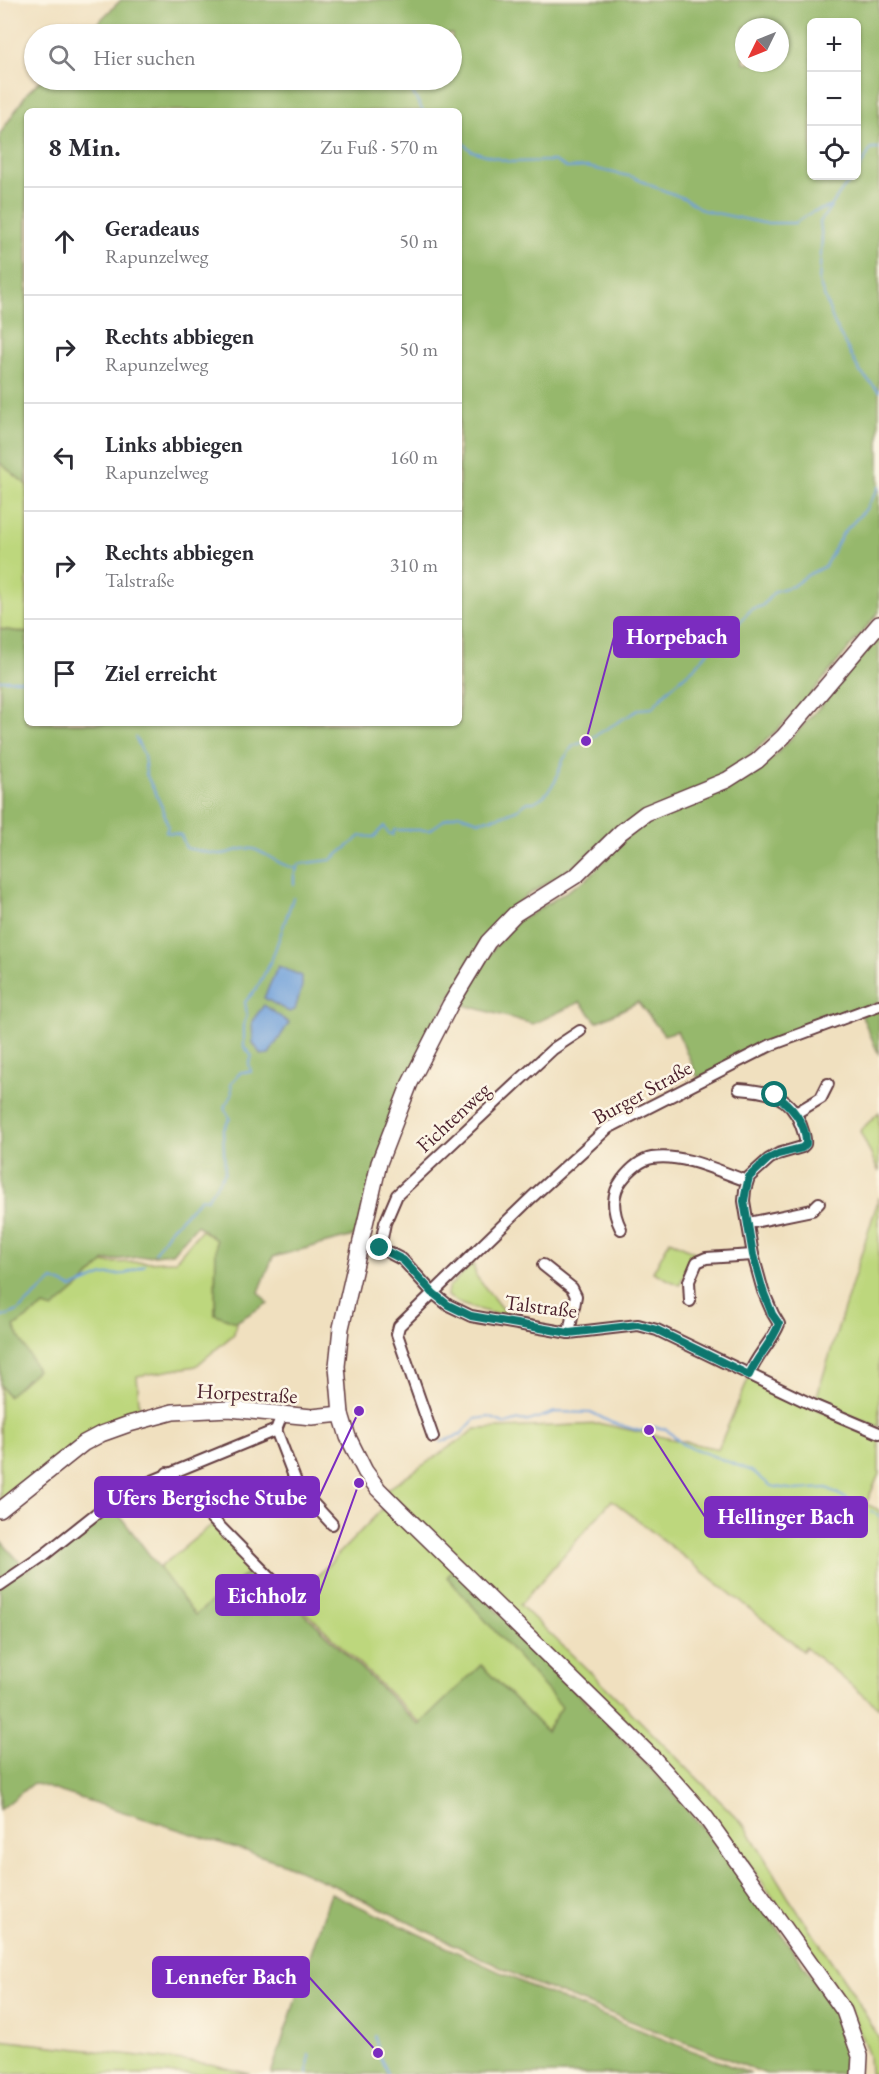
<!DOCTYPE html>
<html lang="de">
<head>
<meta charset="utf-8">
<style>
	:root { --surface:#fff; --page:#f2f2f3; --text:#2b2b33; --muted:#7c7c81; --line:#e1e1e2 }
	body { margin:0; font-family:"EB Garamond",serif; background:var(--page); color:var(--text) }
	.controls { position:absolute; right:18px; top:18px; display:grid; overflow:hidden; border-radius:9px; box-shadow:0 2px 4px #0004 }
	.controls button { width:54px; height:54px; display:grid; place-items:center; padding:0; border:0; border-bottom:2px solid var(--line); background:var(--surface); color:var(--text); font:30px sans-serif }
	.compass { position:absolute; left:735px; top:18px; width:54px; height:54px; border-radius:50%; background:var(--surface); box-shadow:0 2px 4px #0004; rotate:227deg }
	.stop { position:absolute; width:18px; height:18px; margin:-14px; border:4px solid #0f766e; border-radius:50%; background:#fff }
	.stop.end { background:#0f766e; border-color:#fff; box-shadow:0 2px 6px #0008 }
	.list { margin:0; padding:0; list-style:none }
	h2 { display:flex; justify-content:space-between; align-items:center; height:78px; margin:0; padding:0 24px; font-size:26px }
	h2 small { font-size:20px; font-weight:400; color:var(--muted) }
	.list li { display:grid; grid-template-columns:39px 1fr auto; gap:18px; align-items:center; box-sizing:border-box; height:108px; padding:0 24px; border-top:2px solid var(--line) }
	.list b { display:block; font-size:22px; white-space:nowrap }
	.list p { margin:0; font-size:20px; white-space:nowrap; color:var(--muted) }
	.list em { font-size:20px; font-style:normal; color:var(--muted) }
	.icon { flex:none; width:33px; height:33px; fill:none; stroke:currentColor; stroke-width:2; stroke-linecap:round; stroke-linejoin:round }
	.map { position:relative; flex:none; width:879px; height:2074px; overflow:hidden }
	.search { position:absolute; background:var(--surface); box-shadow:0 2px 4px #0004; left:24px; top:24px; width:438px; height:66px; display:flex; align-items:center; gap:15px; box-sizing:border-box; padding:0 21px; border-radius:33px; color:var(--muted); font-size:22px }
	.panel { position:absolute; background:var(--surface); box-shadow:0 2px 4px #0004; left:24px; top:108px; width:438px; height:618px; border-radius:9px }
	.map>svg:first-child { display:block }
	.green { fill:#bdd77d; stroke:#847b54; stroke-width:1.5 }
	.forest { fill:#96b86c; stroke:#706c4c; stroke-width:1.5; fill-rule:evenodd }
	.water { fill:#70a0da; stroke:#5d6082; stroke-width:1.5 }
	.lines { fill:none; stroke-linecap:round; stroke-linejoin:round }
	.stream { stroke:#70a0da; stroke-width:2 }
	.street-casing { stroke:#633c41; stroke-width:14 }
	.secondary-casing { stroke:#633c41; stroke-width:18 }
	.street { stroke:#fff; stroke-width:10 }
	.secondary { stroke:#fff; stroke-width:15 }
	.route { stroke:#0f766e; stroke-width:8 }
	.labels { text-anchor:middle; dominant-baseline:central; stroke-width:5; stroke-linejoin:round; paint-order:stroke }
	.street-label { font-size:21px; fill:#4a1f2b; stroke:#fcf5e5 }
	.leader { fill:none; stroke:#7b2cbf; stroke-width:2 }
	.callout-dot { fill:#7b2cbf; stroke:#fcf5e5; stroke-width:2 }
	.callout { fill:#7b2cbf; stroke:#7b2cbf; stroke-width:2 }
	.callout-label { font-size:22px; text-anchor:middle; font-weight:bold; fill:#fff }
</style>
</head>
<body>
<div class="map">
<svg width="879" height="2074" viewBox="0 0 879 2074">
	<rect width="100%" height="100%" fill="#fcf5e5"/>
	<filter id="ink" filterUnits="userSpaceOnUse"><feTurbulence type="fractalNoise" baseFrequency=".0167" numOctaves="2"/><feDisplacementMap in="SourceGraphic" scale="12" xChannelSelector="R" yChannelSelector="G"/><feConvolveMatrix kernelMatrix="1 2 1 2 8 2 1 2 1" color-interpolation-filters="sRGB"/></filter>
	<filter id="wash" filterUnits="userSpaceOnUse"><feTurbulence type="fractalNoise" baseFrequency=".008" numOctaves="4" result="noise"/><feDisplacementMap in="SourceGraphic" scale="24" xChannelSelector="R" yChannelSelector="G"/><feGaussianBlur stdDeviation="1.35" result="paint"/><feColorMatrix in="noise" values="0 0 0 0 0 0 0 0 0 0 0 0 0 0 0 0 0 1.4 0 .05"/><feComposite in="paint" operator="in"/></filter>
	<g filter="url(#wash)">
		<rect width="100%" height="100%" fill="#f0e0bf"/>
		<g class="green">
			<path d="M0,463L27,485V633L0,629Z"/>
			<path d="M879,1112V1172L860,1131Z"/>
			<path d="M879,1197V1427L815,1402Z"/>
			<path d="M201,1230L216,1240L215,1314L236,1322L234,1334L196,1366L137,1376L140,1415L0,1505V1385L8,1396L14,1327L44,1306L53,1309L80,1286L103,1263L175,1261Z"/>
			<path d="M670,1240L696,1253L679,1285L653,1272Z"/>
			<path d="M473,1263L476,1276L506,1314L502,1316L463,1305L447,1296L448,1288Z"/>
			<path d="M749,1377L879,1437V1474L866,1504L879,1510V1708L805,1647L803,1651L612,1500L520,1605L614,1695L746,1827L788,1897L853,1993L879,2038V2074H870L869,2056L850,2008L741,1852L677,1780L385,1491L476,1429L602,1424L718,1449Z"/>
			<path d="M386,1505L455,1568L448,1577L563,1707L546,1731L481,1665L421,1724L294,1600Z"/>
			<path d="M214,1523L256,1566L195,1616L159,1568Z"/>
			<path d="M0,2040L210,2064L250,2074H0Z"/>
		</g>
		<g class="forest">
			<path d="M121,0H879V612L797,711L738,767L607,839L576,865L526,896L509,910L445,1004L357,1235L273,1257L259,1292L268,1303L236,1322L215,1314L216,1240L197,1225L172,1253L105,1261L80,1286L53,1309L44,1306L14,1327L37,1370L8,1396L0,1385V629L27,633V723H459V111H27V485L0,463V134L27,93L41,80H452V34H86ZM812,22H856V176H812ZM744,27H780V63H744Z"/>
			<path d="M879,635V1002L698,1078L677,1031L664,1035L638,1002L597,1022L580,1002L533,1024L457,1003L494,948L519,919L528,916L588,878L632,831L646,821L668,810L715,794L752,774L774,757L827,699Z"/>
			<path d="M879,1008V1055L861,1014Z"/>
			<path d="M111,1504L195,1615L256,1566L419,1725L481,1665L546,1731L562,1707L447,1577L455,1568L666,1784L730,1861L837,2013L848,2048L850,2068L849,2073L766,2074L528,1981L333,1885L280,1862L33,1783L0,1810V1540L27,1570Z"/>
			<path d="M331,1893L534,1988L751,2074H271Z"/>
		</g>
		<g class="water">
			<path d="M278,966L302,976V986L295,1010L289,1012L264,998Z"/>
			<path d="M264,1005L289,1023L269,1054L261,1055L253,1043L252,1021Z"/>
		</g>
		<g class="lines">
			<g class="stream">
				<path d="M409,86L423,111"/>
				<path d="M459,140L472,151L510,162L554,161L567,168L587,167L633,177L652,186L686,199L702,210L763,223H795L812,212L830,207"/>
				<path d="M856,174L871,149H879"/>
				<path d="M855,176L843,189L820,222L822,238L819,282L835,325L860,372L879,391"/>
				<path d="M0,680H27"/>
				<path d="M135,737L144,755L146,774L162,807L168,826L166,832L181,835L186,848C197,850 209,854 220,854C231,854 241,846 253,849C269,854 281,867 297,868"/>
				<path d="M294,884V875L299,864L331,860L361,836L374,837L384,826L388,833L393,835L394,830H430L445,819L458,814L479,821L501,816L518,809L528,802H534L544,796L555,782L563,760L573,746L586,741L640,709L652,708L667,691L696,666L720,638L734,629L751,609L762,606L775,591L793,586L806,576L825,566L843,533L866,509L879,487"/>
				<path d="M155,1252L169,1231L201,1198L207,1199L225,1172L223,1131L230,1118L224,1108L232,1094L231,1083L241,1072H251L249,1064L252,1056L244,1047V1025L247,1014L245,1002L257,988L272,959L293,898"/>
				<path d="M0,1318L18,1311L53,1280L72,1288L104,1275L125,1274L145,1265"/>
				<path d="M441,1442L460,1435L475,1419L489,1417L506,1424L519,1420L529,1421L555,1412L593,1413L610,1422L640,1431L653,1427L666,1429L682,1444L752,1471L771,1486L795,1490L827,1488L865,1509"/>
				<path d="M871,1511L879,1516"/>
				<path d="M375,2036L378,2053L388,2074"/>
				<path d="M308,2074L309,2055"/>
			</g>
		</g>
	</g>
	<g filter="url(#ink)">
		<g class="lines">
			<defs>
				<g id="street">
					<path d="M739,1089C768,1091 790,1095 801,1125C803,1132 806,1137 805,1144L802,1147L778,1154L769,1159L749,1177L745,1190L744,1201L753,1255L763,1291L773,1314L779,1324C772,1342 756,1356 749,1375"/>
					<path d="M796,1113L821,1098L828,1084"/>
					<path d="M749,1223L812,1210L819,1203"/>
					<path d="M621,1229C613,1213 610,1196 622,1180C629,1171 640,1160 652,1158C683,1153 718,1171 747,1181"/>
					<path d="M359,1243L380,1248L403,1260L433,1293L448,1305L471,1316L569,1333L638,1325L657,1330L813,1405L879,1433"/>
					<path d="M380,1248L385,1223L397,1195L553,1049L580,1031"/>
					<path d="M543,1265L572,1288L576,1296L569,1333"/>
					<path d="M690,1301L689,1281L697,1262L706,1258L753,1255"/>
					<path d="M276,1430L298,1487L332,1524"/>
					<path d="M433,1437L397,1334L399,1326L433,1293L532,1197L608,1128L771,1045L879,1005"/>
					<path d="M167,1473L290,1598"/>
					<path d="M0,1585L44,1555L102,1509L128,1491L276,1430L282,1415"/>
				</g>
				<g id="secondary">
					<path d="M0,1510L84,1443L101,1434L129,1424L173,1412L229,1409L312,1417L341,1414"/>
					<path d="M859,2074L860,2056L844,2011L704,1815L654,1759L399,1510L378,1489L365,1471L348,1437L341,1414L337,1366L341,1328L379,1163L410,1083L450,1005L488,942L515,914L577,875L621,832L646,813L727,780L757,761L783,737L879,624"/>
				</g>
			</defs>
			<use href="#street" class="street-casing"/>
			<use href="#secondary" class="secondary-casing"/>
			<use href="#street" class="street"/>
			<use href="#secondary" class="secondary"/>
		</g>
	</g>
	<g class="lines" filter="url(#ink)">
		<path class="route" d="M380,1248L403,1260L433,1293L448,1305L471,1316L569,1333L638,1325L657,1330L749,1375C757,1356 772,1343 779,1324L772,1314L763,1291L753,1255L744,1201L746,1190L749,1177L768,1159L778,1154L802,1148L806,1144C807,1124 791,1105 775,1095"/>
	</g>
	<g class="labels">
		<g class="street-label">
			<text transform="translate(642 1092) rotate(-29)">Burger Straße</text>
			<text transform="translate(453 1117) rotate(-43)">Fichtenweg</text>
			<text transform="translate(541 1306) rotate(7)">Talstraße</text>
			<text transform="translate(247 1393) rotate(3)">Horpestraße</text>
		</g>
	</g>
	<path class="leader" d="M586 741L614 637M359 1411L319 1497M649 1430L705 1517M359 1483L319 1595M378 2053L309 1977"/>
	<g class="callout-dot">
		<circle cx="586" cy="741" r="6"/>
		<circle cx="359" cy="1411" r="6"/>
		<circle cx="649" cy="1430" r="6"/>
		<circle cx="359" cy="1483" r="6"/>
		<circle cx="378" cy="2053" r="6"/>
	</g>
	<g class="callout">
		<rect x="614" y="617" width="125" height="40" rx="6"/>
		<rect x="95" y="1477" width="224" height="40" rx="6"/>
		<rect x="705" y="1497" width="162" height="40" rx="6"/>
		<rect x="216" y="1575" width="103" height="40" rx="6"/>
		<rect x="153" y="1957" width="156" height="40" rx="6"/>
	</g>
	<g class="callout-label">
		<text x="677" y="644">Horpebach</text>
		<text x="207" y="1505">Ufers Bergische Stube</text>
		<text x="786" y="1524">Hellinger Bach</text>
		<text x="267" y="1603">Eichholz</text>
		<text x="231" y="1984">Lennefer Bach</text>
	</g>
</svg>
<div class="controls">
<button>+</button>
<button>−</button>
<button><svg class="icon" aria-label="locate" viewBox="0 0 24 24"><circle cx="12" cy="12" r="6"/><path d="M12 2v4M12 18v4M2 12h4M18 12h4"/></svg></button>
</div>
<svg class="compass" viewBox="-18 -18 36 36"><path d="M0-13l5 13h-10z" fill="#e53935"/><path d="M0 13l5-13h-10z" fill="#7c7c81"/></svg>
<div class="stop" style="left:775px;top:1095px"></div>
<div class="stop end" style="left:380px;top:1248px"></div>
<div class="search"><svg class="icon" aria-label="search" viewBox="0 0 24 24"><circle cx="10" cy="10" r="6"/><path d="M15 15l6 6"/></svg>Hier suchen</div>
<section class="panel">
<h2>8 Min.<small>Zu Fuß · 570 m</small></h2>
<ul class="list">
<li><svg class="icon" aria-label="ahead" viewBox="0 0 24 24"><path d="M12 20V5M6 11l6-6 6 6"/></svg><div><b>Geradeaus</b><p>Rapunzelweg</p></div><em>50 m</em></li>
<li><svg class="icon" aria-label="right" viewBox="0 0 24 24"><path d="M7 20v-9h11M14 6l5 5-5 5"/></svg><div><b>Rechts abbiegen</b><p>Rapunzelweg</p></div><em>50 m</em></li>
<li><svg class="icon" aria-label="left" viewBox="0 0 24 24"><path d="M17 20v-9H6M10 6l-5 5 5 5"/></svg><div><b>Links abbiegen</b><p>Rapunzelweg</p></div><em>160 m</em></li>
<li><svg class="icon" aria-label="right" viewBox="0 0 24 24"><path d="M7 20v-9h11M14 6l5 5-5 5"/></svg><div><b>Rechts abbiegen</b><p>Talstraße</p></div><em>310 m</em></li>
<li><svg class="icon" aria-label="arrive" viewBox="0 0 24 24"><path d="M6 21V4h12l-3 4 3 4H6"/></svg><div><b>Ziel erreicht</b></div></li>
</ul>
</section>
</div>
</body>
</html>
